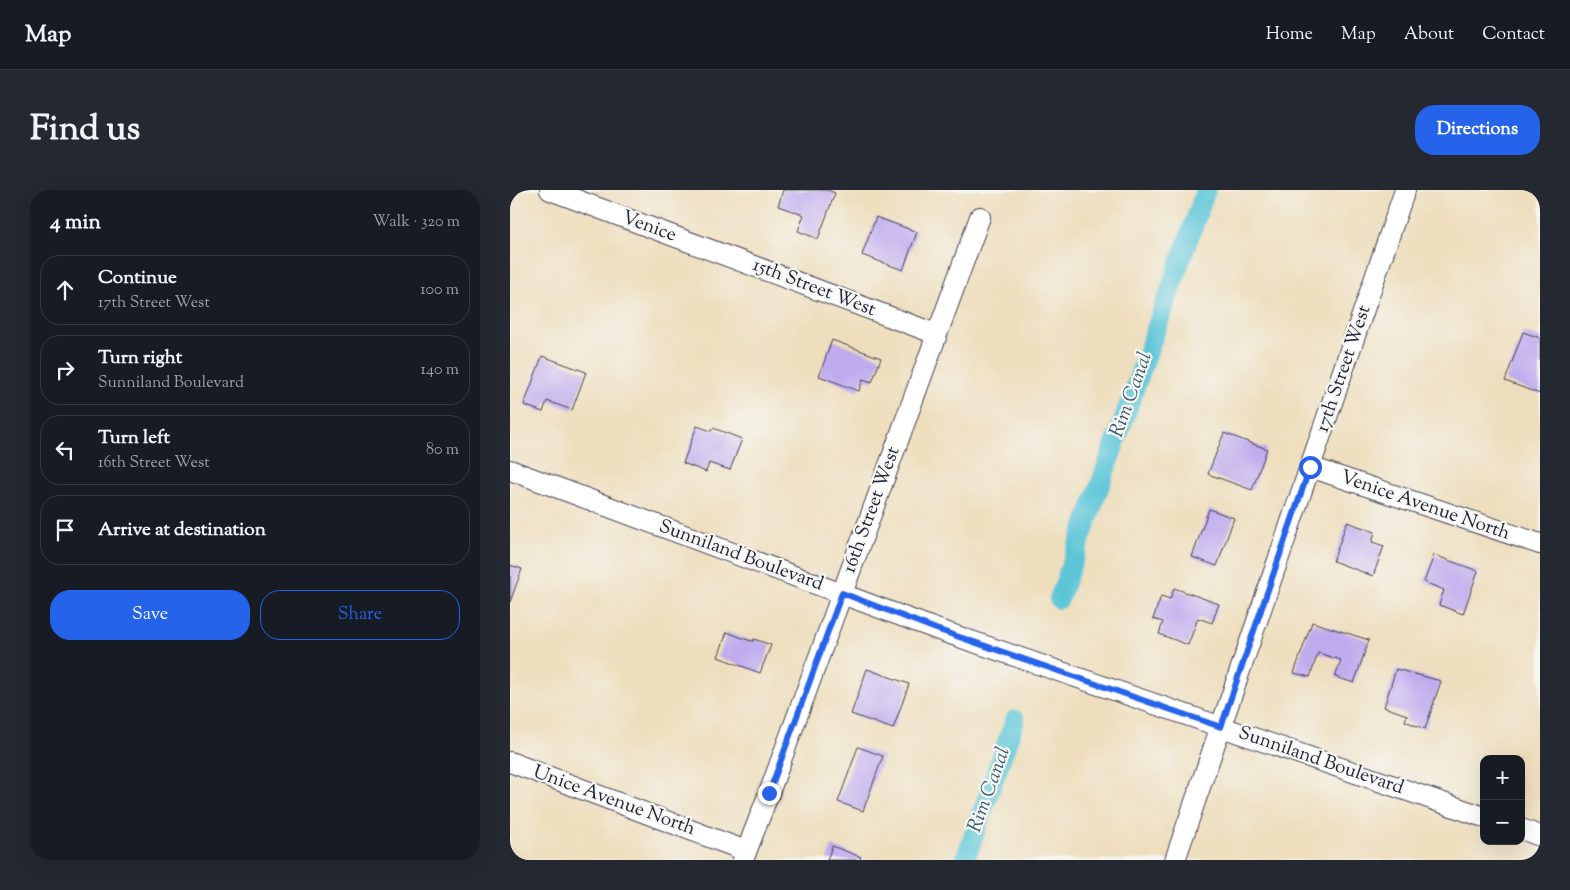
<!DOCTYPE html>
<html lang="en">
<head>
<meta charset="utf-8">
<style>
	:root { --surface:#171b24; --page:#242831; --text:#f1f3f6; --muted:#9ea1a6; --line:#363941; --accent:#2563eb }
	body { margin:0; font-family:"Sorts Mill Goudy",serif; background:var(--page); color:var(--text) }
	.controls { position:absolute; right:15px; bottom:15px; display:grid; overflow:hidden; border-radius:10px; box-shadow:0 5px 20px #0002 }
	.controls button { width:45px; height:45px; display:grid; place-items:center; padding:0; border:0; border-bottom:1px solid var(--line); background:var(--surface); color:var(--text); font:25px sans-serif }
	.stop { position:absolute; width:15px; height:15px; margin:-11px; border:4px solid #2563eb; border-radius:50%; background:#fff }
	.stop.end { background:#2563eb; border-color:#fff; box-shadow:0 1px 5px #0008 }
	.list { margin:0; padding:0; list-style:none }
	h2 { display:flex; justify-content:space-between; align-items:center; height:65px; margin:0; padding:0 20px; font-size:21px }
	h2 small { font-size:16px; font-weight:400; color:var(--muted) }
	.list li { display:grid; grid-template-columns:32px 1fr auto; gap:15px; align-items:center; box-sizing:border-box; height:70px; margin:0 10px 10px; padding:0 10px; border:1px solid var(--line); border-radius:20px }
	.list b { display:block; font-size:19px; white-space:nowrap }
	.list p { margin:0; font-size:16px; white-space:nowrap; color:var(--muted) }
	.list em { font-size:16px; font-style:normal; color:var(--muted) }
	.actions { display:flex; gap:10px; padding:15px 20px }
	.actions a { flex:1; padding:11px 0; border:1px solid var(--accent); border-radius:20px; text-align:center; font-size:18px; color:var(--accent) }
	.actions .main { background:var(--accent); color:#fff }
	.icon { flex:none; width:28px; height:28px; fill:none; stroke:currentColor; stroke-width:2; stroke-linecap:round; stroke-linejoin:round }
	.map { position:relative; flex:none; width:1030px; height:670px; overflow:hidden; border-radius:20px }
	header { display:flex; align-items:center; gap:30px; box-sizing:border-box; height:70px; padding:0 25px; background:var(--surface); border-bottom:1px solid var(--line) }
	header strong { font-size:24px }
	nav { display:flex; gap:28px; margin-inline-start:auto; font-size:18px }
	.intro { display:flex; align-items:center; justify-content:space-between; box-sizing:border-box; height:120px; padding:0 30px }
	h1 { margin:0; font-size:35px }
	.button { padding:12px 22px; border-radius:20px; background:var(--accent); color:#fff; font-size:18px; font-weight:700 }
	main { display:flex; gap:30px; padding:0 30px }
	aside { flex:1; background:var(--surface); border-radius:20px; box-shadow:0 5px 20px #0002 }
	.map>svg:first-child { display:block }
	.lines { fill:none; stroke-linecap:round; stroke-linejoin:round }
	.canal { stroke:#5cc6d8; stroke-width:20 }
	.building { fill:#bfabed }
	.street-casing { stroke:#413e4e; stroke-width:22 }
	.street { stroke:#fff; stroke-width:20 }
	.route { stroke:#2563eb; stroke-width:6 }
	.labels { text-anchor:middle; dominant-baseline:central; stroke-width:4.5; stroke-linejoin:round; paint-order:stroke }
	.street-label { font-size:19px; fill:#22223b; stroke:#f6f6f2 }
	.water-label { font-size:20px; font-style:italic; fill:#365b72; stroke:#f6f6f2 }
</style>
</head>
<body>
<header>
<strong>Map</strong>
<nav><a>Home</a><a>Map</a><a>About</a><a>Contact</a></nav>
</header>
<div class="intro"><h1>Find us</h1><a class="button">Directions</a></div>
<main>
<aside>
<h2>4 min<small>Walk · 320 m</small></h2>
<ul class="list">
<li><svg class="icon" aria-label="ahead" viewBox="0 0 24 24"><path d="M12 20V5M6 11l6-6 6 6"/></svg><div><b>Continue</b><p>17th Street West</p></div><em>100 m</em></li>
<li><svg class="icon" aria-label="right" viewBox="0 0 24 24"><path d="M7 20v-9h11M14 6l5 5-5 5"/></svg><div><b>Turn right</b><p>Sunniland Boulevard</p></div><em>140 m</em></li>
<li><svg class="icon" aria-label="left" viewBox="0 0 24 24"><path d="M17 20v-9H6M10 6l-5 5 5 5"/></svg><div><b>Turn left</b><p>16th Street West</p></div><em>80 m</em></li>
<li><svg class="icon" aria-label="arrive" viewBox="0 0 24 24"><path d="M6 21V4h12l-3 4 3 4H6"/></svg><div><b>Arrive at destination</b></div></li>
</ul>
<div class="actions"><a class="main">Save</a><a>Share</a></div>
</aside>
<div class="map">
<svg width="1030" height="670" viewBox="0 0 1030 670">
	<rect width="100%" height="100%" fill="#f6f6f2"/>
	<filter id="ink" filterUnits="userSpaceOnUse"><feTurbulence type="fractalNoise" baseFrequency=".02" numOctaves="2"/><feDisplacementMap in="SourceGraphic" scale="10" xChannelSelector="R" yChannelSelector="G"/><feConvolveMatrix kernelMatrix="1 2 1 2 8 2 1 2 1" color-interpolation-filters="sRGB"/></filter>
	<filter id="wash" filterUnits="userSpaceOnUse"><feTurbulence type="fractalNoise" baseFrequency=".0096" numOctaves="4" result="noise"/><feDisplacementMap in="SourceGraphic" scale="20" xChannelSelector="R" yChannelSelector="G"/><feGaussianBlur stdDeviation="1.12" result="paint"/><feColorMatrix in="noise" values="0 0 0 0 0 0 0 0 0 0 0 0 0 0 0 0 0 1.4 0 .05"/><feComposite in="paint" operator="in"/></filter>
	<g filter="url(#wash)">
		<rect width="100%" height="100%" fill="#eedebd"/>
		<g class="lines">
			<g class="canal">
				<path d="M549,409L696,0"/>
				<path d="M455,670L505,530"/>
			</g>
		</g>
		<g id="blocks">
			<g class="building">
				<path d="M273,0H318L325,3L308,49L288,41L294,25L268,16Z"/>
				<path d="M366,27L407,42L393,80L352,65Z"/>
				<path d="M1013,142L1030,148V204L995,191Z"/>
				<path d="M322,150L371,168L362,192L353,189L349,201L309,186Z"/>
				<path d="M32,166L76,182L62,220L37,211L33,222L14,215Z"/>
				<path d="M187,236L201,241L203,238L232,249L220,280L199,273L196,282L173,273Z"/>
				<path d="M714,243L757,259L742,300L698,284Z"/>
				<path d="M699,319L724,328L707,376L682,367Z"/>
				<path d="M837,332L865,342L862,352L874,356L863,386L823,371Z"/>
				<path d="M924,365L968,381L953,424L929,415L934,400L914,392Z"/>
				<path d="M0,375L12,379L0,412Z"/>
				<path d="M664,398L709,414L702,433L688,428L678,455L649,444L653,432L643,429L651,406L660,409Z"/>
				<path d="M802,432L859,450L844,493L825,487L831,470L808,463L800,487L784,483Z"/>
				<path d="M217,442L238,450L243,451L244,449L261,455L250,483L208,467Z"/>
				<path d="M357,479L399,494L383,539L341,524Z"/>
				<path d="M886,479L931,491L915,539L895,531L897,525L874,517Z"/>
				<path d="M348,557L373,566L353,621L328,612Z"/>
				<path d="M322,656L351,667L350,670H317Z"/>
			</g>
		</g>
	</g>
	<g filter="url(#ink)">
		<use href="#blocks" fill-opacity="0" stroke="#413e4e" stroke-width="1"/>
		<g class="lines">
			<defs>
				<g id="street">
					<path d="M40,0L426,144"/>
					<path d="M800,277L1030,354"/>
					<path d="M0,280L426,439L974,627"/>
					<path d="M0,572L236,661"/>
					<path d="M1011,639L1030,646"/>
					<path d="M233,670L259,603L470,27"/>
					<path d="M665,670L895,0"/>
				</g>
			</defs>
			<use href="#street" class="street-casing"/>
			<use href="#street" class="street"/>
		</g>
	</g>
	<g class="lines" filter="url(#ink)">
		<path class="route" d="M259,603L332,403L426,439L711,537L800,277"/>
	</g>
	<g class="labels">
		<g class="street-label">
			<text transform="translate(139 37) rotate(20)">Venice</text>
			<text transform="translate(304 98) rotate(21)">15th Street West</text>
			<text transform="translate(834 179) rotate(-71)">17th Street West</text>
			<text transform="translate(915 316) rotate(19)">Venice Avenue North</text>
			<text transform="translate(362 320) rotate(-70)">16th Street West</text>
			<text transform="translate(231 366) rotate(20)">Sunniland Boulevard</text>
			<text transform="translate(811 571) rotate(19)">Sunniland Boulevard</text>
			<text transform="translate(104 611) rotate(20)">Unice Avenue North</text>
		</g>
		<g class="water-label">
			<text transform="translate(622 205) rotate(-70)">Rim Canal</text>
			<text transform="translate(480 600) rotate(-70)">Rim Canal</text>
		</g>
	</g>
</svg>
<div class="controls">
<button>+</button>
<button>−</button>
</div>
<div class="stop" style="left:800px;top:277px"></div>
<div class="stop end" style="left:259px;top:603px"></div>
</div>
</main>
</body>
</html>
